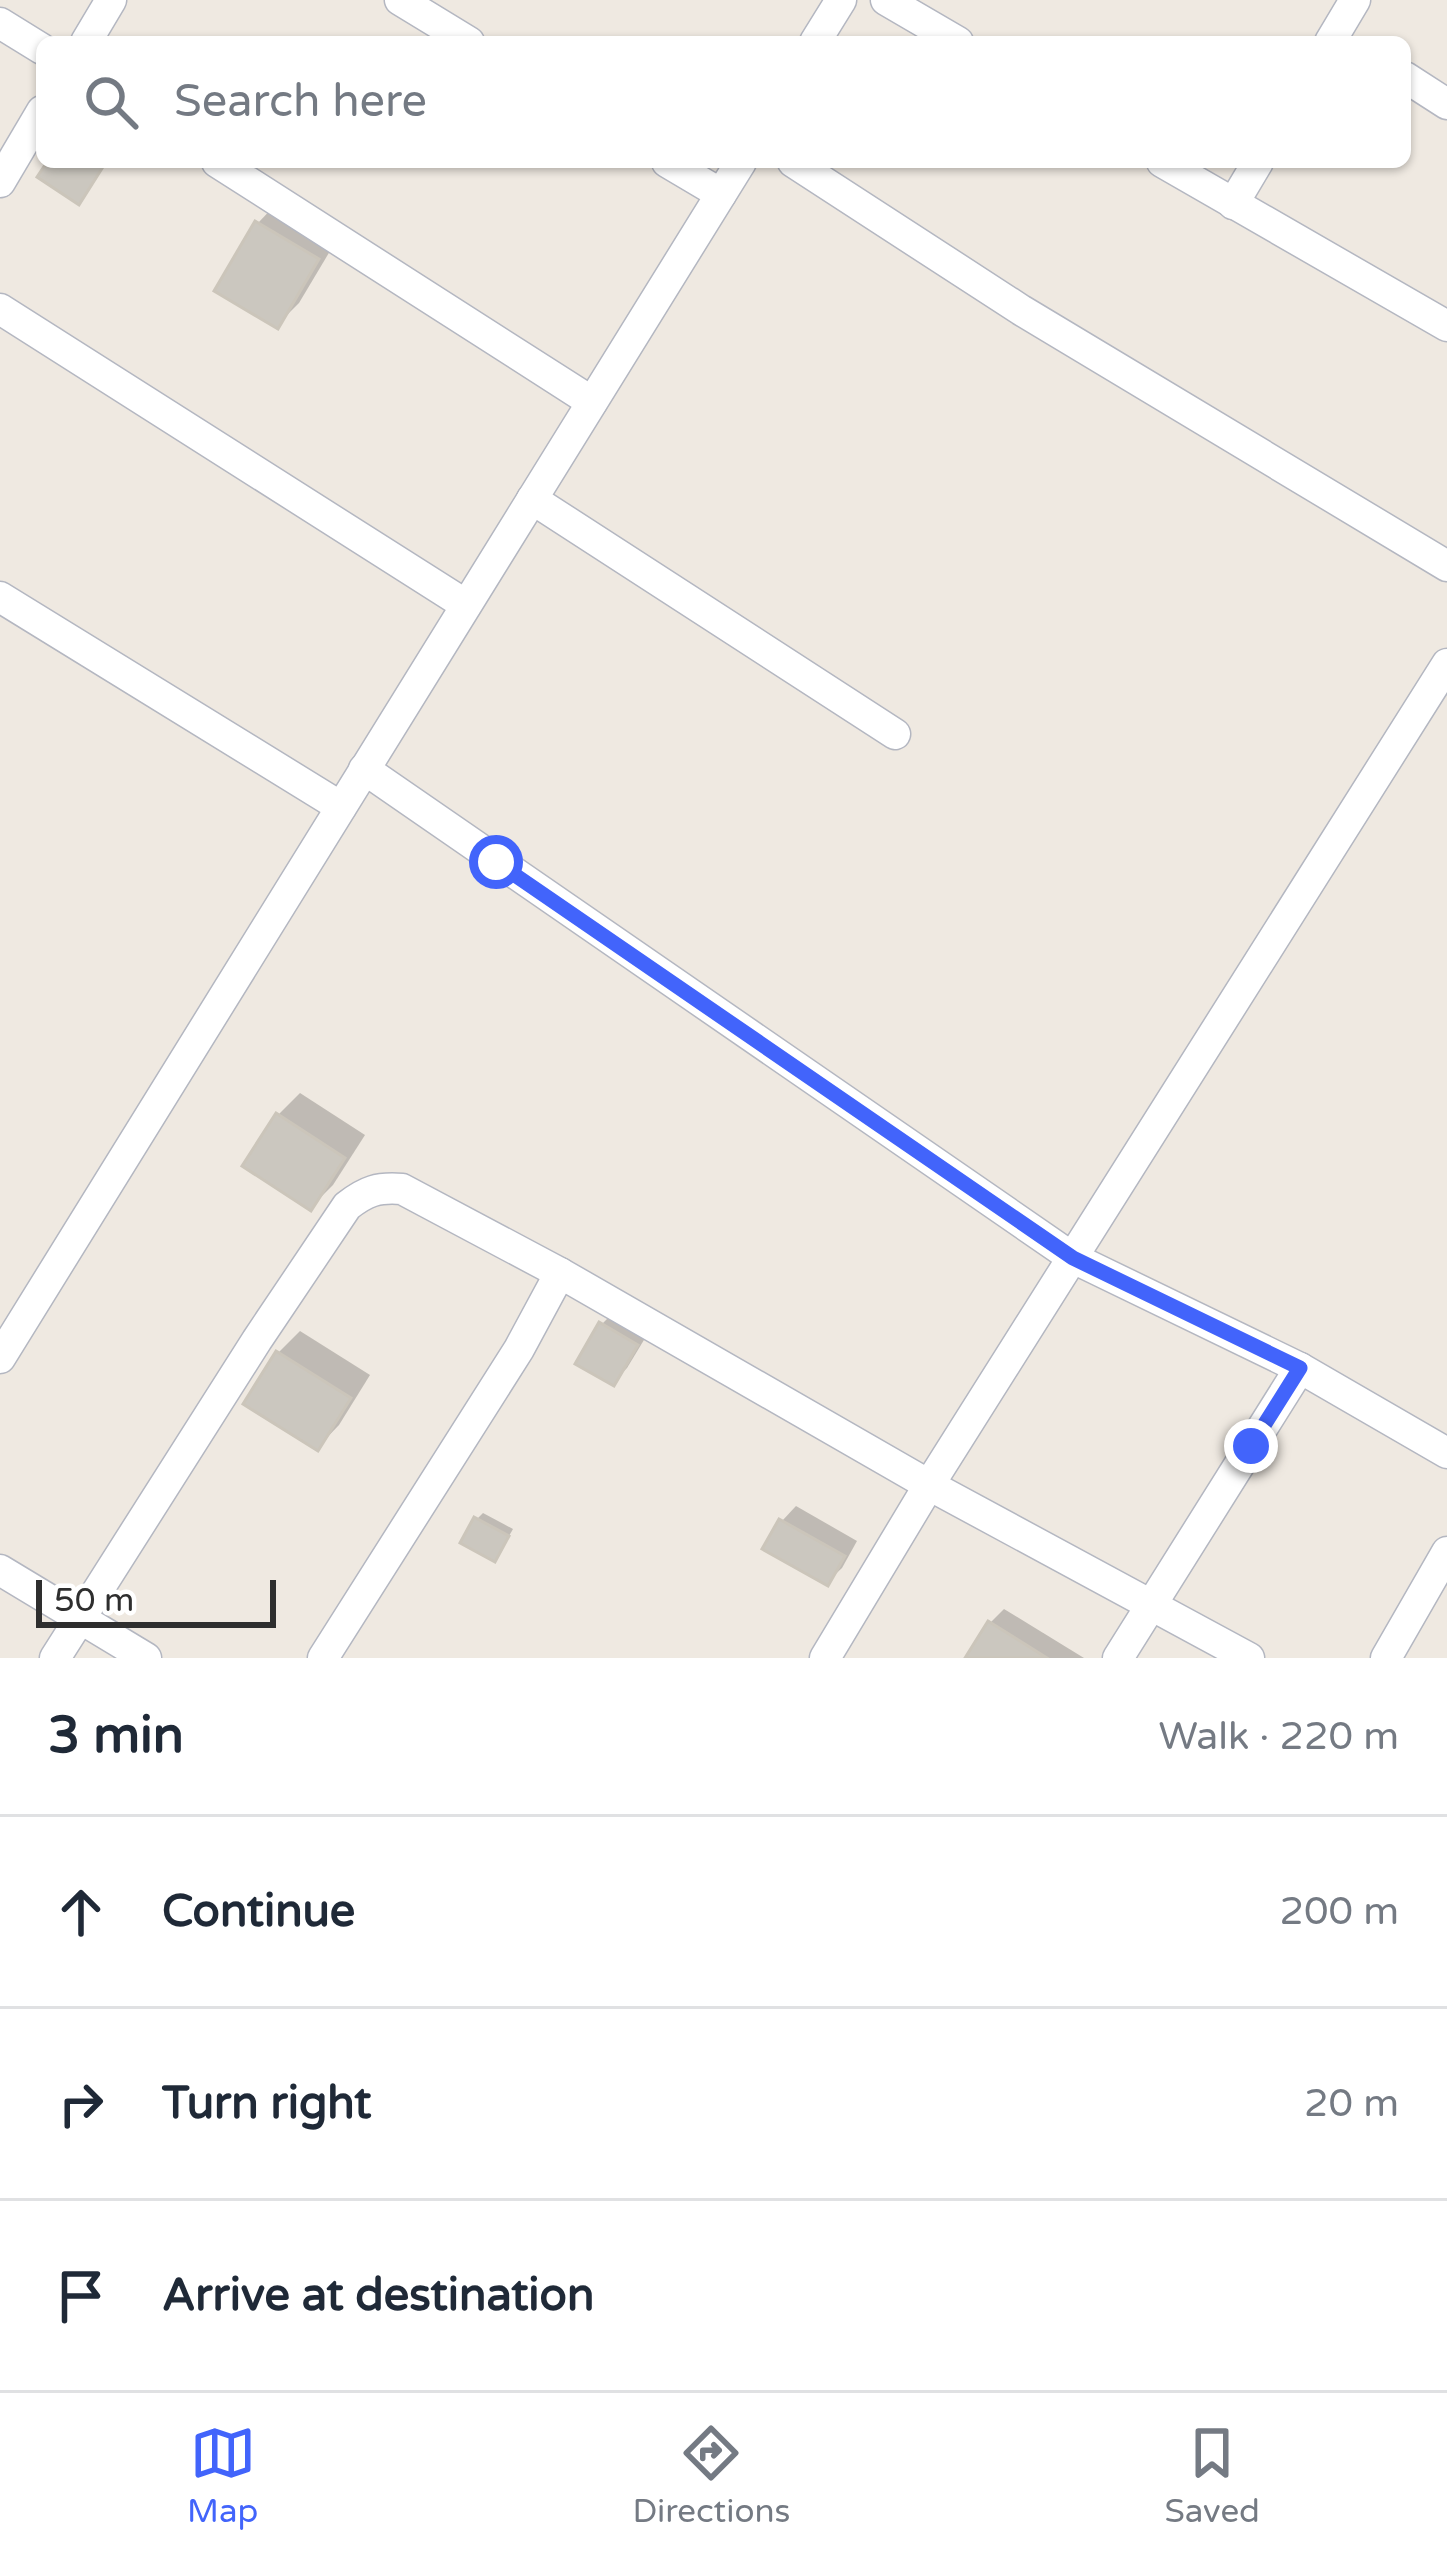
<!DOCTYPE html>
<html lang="en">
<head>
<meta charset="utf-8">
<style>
	:root { --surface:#fff; --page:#f6f6f7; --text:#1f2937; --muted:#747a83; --line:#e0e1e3; --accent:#4264fb }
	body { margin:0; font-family:"Varela Round",sans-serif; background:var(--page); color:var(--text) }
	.scale { position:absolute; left:36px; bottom:30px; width:240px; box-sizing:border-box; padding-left:12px; border:6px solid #2e2e2e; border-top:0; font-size:33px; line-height:42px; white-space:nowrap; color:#2e2e2e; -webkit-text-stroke:9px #fff; paint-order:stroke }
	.stop { position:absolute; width:36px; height:36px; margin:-27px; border:9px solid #4264fb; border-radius:50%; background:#fff }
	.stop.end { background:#4264fb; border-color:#fff; box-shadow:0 3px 12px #0008 }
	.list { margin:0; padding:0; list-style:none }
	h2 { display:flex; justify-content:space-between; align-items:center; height:156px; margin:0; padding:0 48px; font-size:51px }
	h2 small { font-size:39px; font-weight:400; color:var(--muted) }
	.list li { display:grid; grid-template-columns:78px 1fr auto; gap:36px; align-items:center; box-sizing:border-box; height:192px; padding:0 48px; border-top:3px solid var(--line) }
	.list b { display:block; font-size:45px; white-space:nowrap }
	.list em { font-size:39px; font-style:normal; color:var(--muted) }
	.icon { flex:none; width:66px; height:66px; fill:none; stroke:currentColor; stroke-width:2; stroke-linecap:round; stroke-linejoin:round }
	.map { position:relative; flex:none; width:1447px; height:1658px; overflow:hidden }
	.search { position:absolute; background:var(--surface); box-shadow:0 3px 9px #0004; left:36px; right:36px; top:36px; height:132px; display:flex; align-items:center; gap:30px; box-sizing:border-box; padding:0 42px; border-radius:18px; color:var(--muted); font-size:45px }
	.sheet { height:732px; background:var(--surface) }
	nav { display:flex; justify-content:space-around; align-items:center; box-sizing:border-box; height:168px; border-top:3px solid var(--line); background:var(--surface); font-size:33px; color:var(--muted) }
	nav a { display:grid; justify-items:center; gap:6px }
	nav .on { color:var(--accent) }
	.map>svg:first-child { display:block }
	.shadow { fill:#0003 }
	.building { fill:#cbc7bf; stroke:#cbc5ba; stroke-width:3 }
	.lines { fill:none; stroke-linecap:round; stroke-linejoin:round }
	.minor-casing { stroke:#b4b7c1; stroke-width:33 }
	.minor { stroke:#fff; stroke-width:30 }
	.route { stroke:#4264fb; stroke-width:15 }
</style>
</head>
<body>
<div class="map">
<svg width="1447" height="1658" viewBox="0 0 1447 1658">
	<rect width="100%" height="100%" fill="#efe9e1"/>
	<g class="shadow">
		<path d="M279,201L339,236L299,303L277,325L258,223Z"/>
		<path d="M300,1093L365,1135L333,1185L311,1207L278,1115Z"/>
		<path d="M616,1310L650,1330L627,1368L613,1382L602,1324Z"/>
		<path d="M300,1331L370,1375L339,1425L318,1447L278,1353Z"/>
		<path d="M796,1506L857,1541L842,1568L827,1582L766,1548L782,1521Z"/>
		<path d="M483,1513L513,1529L500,1552L477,1519Z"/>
		<path d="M1004,1609L1084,1658H969L990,1623Z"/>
	</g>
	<g class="building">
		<path d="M47,162H106L79,205L37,177Z"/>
		<path d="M255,221L319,259L278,329L214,291Z"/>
		<path d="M276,1113L345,1158L311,1211L242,1166Z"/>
		<path d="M599,1322L638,1345L614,1386L575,1364Z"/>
		<path d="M276,1351L351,1398L318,1451L243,1404Z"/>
		<path d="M474,1517L509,1536L495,1562L460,1543Z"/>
		<path d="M779,1519L845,1556L828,1586L762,1549Z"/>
		<path d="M988,1621L1047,1658H965Z"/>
	</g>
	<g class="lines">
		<defs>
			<g id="minor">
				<path d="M400,0L469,42"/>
				<path d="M886,0L958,42"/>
				<path d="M0,23L42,49"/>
				<path d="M86,42L111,0"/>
				<path d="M815,42L841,0"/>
				<path d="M1330,42L1355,0"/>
				<path d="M1405,77L1447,104"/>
				<path d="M217,162L592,402"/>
				<path d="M667,162L721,194"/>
				<path d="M793,162L1021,310L1447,566"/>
				<path d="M1162,162L1447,326"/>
				<path d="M0,182L42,111"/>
				<path d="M1233,204L1258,162"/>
				<path d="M0,309L466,605"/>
				<path d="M532,499L895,734"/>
				<path d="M0,597L341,807"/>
				<path d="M364,769L1073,1258L1300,1368L1447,1453"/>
				<path d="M0,1358L741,162"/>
				<path d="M0,1570L146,1658"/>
				<path d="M55,1658L257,1340L347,1206C366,1191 378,1187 402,1189L560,1273L929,1485L1249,1658"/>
				<path d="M323,1658L519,1349L560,1273"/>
				<path d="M825,1658L929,1485L1447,664"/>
				<path d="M1118,1658L1300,1368"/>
				<path d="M1386,1658L1447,1552"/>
			</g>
		</defs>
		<use href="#minor" class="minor-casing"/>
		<use href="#minor" class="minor"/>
	</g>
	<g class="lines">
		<path class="route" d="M496,862L1073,1258L1300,1368L1251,1446"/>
	</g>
</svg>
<div class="scale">50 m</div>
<div class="stop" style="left:496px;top:862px"></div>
<div class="stop end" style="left:1251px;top:1446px"></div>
<div class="search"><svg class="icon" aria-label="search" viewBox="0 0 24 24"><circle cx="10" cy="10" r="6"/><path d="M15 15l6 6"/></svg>Search here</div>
</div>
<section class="sheet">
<h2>3 min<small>Walk · 220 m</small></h2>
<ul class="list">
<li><svg class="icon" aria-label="ahead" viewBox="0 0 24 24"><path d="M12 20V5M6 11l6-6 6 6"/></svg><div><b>Continue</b></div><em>200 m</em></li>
<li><svg class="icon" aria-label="right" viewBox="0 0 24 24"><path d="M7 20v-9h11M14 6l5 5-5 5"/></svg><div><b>Turn right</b></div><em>20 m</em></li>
<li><svg class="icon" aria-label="arrive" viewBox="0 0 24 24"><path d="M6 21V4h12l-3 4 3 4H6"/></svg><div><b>Arrive at destination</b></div></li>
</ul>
</section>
<nav>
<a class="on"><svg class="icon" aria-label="map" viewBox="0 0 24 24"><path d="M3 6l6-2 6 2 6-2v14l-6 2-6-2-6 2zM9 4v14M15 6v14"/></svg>Map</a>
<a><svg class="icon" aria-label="directions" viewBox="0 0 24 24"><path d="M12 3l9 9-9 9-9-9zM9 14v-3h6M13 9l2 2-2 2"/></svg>Directions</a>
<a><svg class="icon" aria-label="saved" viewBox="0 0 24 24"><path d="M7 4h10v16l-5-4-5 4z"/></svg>Saved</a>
</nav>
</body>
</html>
